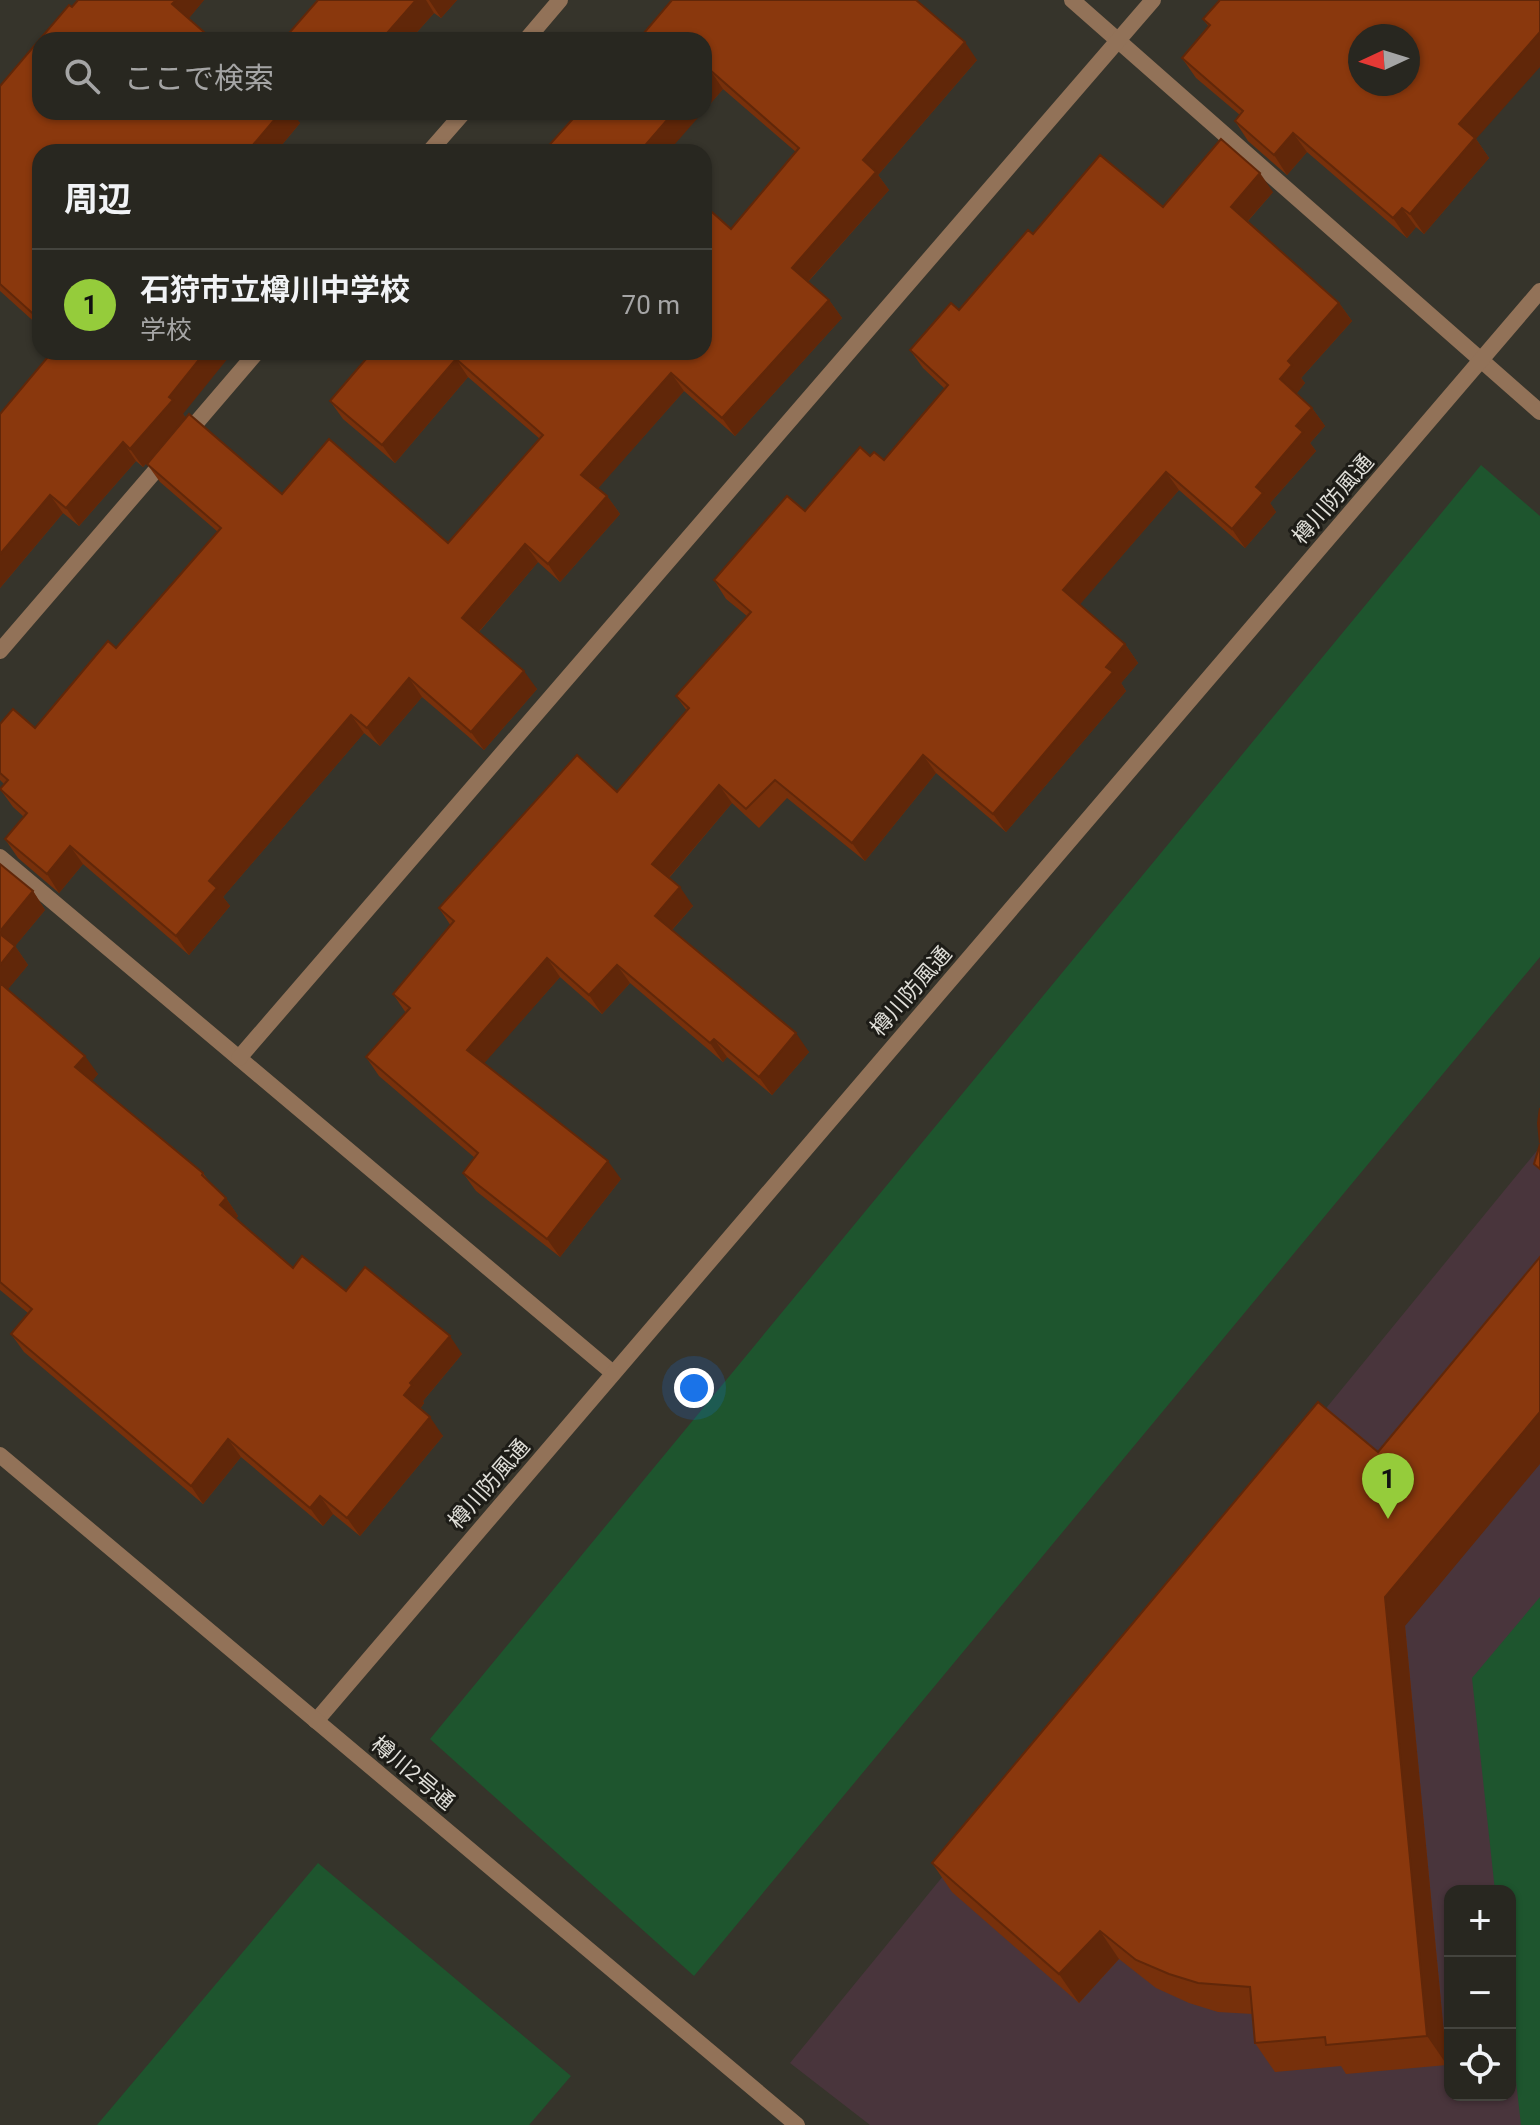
<!DOCTYPE html>
<html lang="ja">
<head>
<meta charset="utf-8">
<style>
	:root { --surface:#282720; --page:#302f29; --text:#f1f3f6; --muted:#a5a5a5; --line:#44443e; --accent:#95cc3b }
	body { margin:0; font-family:Roboto,"Noto Sans JP",sans-serif; background:var(--page); color:var(--text) }
	.controls { position:absolute; right:24px; bottom:24px; display:grid; overflow:hidden; border-radius:16px; box-shadow:0 2px 6px #0004 }
	.controls button { width:72px; height:72px; display:grid; place-items:center; padding:0; border:0; border-bottom:2px solid var(--line); background:var(--surface); color:var(--text); font:40px sans-serif }
	.compass { position:absolute; left:1348px; top:24px; width:72px; height:72px; border-radius:50%; background:var(--surface); box-shadow:0 2px 6px #0004; rotate:266deg }
	.you { position:absolute; left:694px; top:1388px; width:28px; height:28px; margin:-20px; border:6px solid #fff; border-radius:50%; background:#1a73e8; box-shadow:0 0 0 12px #1a73e833 }
	.badge { display:grid; place-items:center; width:52px; height:52px; border-radius:50%; background:var(--accent); color:#111; font-size:26px; font-weight:700 }
	.pin { position:absolute; translate:-50% -66px; filter:drop-shadow(0 2px 4px #0008) }
	.pin::after { content:''; position:absolute; top:42px; width:28px; height:24px; background:inherit; clip-path:polygon(0 0,100% 0,50% 100%) }
	.list { margin:0; padding:0; list-style:none }
	h2 { display:flex; justify-content:space-between; align-items:center; height:104px; margin:0; padding:0 32px; font-size:34px }
	h2 small { font-size:26px; font-weight:400; color:var(--muted) }
	.list li { display:grid; grid-template-columns:52px 1fr auto; gap:24px; align-items:center; box-sizing:border-box; height:112px; padding:0 32px; border-top:2px solid var(--line) }
	.list b { display:block; font-size:30px; white-space:nowrap }
	.list p { margin:0; font-size:26px; white-space:nowrap; color:var(--muted) }
	.list em { font-size:26px; font-style:normal; color:var(--muted) }
	.icon { flex:none; width:44px; height:44px; fill:none; stroke:currentColor; stroke-width:2; stroke-linecap:round; stroke-linejoin:round }
	.map { position:relative; flex:none; width:1540px; height:2125px; overflow:hidden }
	.search { position:absolute; background:var(--surface); box-shadow:0 2px 6px #0004; left:32px; top:32px; width:680px; height:88px; display:flex; align-items:center; gap:20px; box-sizing:border-box; padding:0 28px; border-radius:24px; color:var(--muted); font-size:30px }
	.panel { position:absolute; background:var(--surface); box-shadow:0 2px 6px #0004; left:32px; top:144px; width:680px; height:216px; border-radius:24px }
	.map>svg:first-child { display:block }
	.education { fill:#49353c; fill-rule:evenodd }
	.green { fill:#1e552e }
	.lines { fill:none; stroke-linecap:round; stroke-linejoin:round }
	.minor { stroke:#927258; stroke-width:16 }
	.tertiary { stroke:#927258; stroke-width:16 }
	.wall { fill:#77300b }
	.shaded-wall { fill:#612709 }
	.building { fill:#8a380d; stroke:#612709; stroke-width:2; fill-rule:evenodd }
	.labels { text-anchor:middle; dominant-baseline:central; stroke-width:6; stroke-linejoin:round; paint-order:stroke }
	.street-label { font-size:22px; fill:#dfded8; stroke:#1d1c17 }
</style>
</head>
<body>
<div class="map">
<svg width="1540" height="2125" viewBox="0 0 1540 2125">
	<rect width="100%" height="100%" fill="#36342b"/>
	<path class="education" d="M1540,1147V2125H870L790,2063ZM1450,1891H1510V2095H1450Z"/>
	<g class="green">
		<path d="M1481,465L1540,516V957L694,1976L430,1739Z"/>
		<path d="M1540,1597V2125H1521L1510,2028V1891H1495L1472,1678Z"/>
		<path d="M318,1863L571,2076L529,2125H97Z"/>
	</g>
	<g class="lines">
		<g class="minor">
			<path d="M1072,0L1540,412"/>
			<path d="M526,40L560,0"/>
			<path d="M429,152L464,112"/>
			<path d="M185,436L257,352"/>
			<path d="M0,651L168,456"/>
			<path d="M0,857L613,1373"/>
			<path d="M239,1058L1153,0"/>
			<path d="M316,1721L1540,291"/>
		</g>
		<path class="tertiary" d="M0,1455L797,2125"/>
	</g>
	<g class="wall">
		<path d="M78,0H204L188,19L300,123L276,152H40V327L0,291V86Z"/>
		<path d="M318,0H457L441,18L434,13L410,40H283Z"/>
		<path d="M1203,19L1476,139L1489,158L1424,234L1416,227L1407,238L1307,152L1287,175L1248,141L1235,121L1240,115L1196,78L1182,58L1209,27Z"/>
		<path d="M704,40L977,60L878,175L889,190L808,282L829,300L842,318L735,436L684,391L598,488L607,496L620,514L560,582L538,562L479,632L537,689L484,750L422,697L380,746L364,733L223,897L230,906L189,955L83,864L59,893L18,858L5,839L24,817L13,807L0,789L4,784L0,780V724L35,728L116,648L218,532L160,482L147,464L282,494L448,543L540,439L468,377L395,463L343,419L330,401L731,229L796,152L723,89L704,111Z"/>
		<path d="M1273,192L1248,221L1339,303L1352,321L1301,378L1305,383L1296,394L1312,408L1325,426L1310,443L1316,451L1270,503L1276,512L1245,548L1179,490L1079,605L1125,644L1138,663L1121,683L1126,691L1006,832L936,773L865,861L787,798L759,828L732,803L669,878L693,906L672,930L809,1052L772,1095L727,1057L723,1062L630,983L602,1014L560,977L484,1063L621,1179L560,1257L476,1191L463,1173L475,1158L379,1076L366,1057L406,1013L393,994L451,926L439,908L617,792L687,711L676,696L747,616L726,599L714,580L805,511L870,456L884,460L945,389L923,368L910,350L959,310L1033,234L1163,207Z"/>
		<path d="M0,414H183L186,418L143,467L136,461L79,526L63,513L0,588Z"/>
		<path d="M0,864L33,891L45,910L15,946L28,965L7,990L98,1074L92,1081L203,1173L211,1184L226,1198L238,1216L236,1219L293,1268L346,1291L462,1354L423,1401L424,1403L420,1409L443,1436L360,1536L333,1514L323,1526L241,1457L203,1504L24,1352L11,1334L28,1313L0,1290Z"/>
		<path d="M1405,1626L1447,2065L1346,2074L1341,2066L1275,2072L1255,2043L1253,2014L1218,2012L1189,2003L1156,1988L1119,1959L1079,2003L952,1892L932,1863Z"/>
	</g>
	<g class="shaded-wall">
		<path d="M176,0H204L185,23L172,4Z"/>
		<path d="M416,0H426L434,13L410,40H381Z"/>
		<path d="M429,0H457L441,18Z"/>
		<path d="M1540,32V67L1476,139L1489,158L1424,234L1410,214L1459,124Z"/>
		<path d="M965,42L977,60L878,175L889,190L804,286L792,268L863,160Z"/>
		<path d="M710,70L723,89L704,111V78Z"/>
		<path d="M281,112H292L300,123L276,152H247Z"/>
		<path d="M674,112H703L668,152H643L641,150Z"/>
		<path d="M1293,133L1307,152L1287,175L1274,155Z"/>
		<path d="M1260,173L1273,192L1244,225L1231,207Z"/>
		<path d="M1402,208L1416,227L1407,238L1393,218Z"/>
		<path d="M829,300L842,318L735,436L722,418Z"/>
		<path d="M1339,303L1352,321L1301,378L1305,383L1293,398L1280,379L1288,361Z"/>
		<path d="M205,352H233L183,414L186,418L143,467L130,449L169,397Z"/>
		<path d="M456,359L468,377L395,463L382,445Z"/>
		<path d="M671,373L684,391L594,493L581,475Z"/>
		<path d="M1312,408L1325,426L1310,443L1316,451L1270,503L1276,512L1245,548L1232,529L1256,487L1296,426Z"/>
		<path d="M123,442L136,461L79,526L66,508Z"/>
		<path d="M1166,472L1179,490L1076,609L1063,590Z"/>
		<path d="M50,495L63,513L0,588V554Z"/>
		<path d="M607,496L620,514L560,582L548,564Z"/>
		<path d="M525,544L538,562L475,636L462,618Z"/>
		<path d="M1125,644L1138,663L1121,683L1126,691L1006,832L993,814Z"/>
		<path d="M524,671L537,689L484,750L471,732Z"/>
		<path d="M409,678L422,697L380,746L367,728Z"/>
		<path d="M351,715L364,733L223,897L230,906L189,955L176,936L209,881Z"/>
		<path d="M923,755L936,773L865,861L852,843Z"/>
		<path d="M719,785L732,803L665,882L652,864Z"/>
		<path d="M70,846L83,864L59,893L47,874Z"/>
		<path d="M680,887L693,906L668,934L655,916Z"/>
		<path d="M33,891L45,910L11,951L0,935V931Z"/>
		<path d="M15,946L28,965L4,994L0,988V965Z"/>
		<path d="M547,958L560,977L480,1068L467,1050Z"/>
		<path d="M617,965L630,983L602,1014L589,995Z"/>
		<path d="M796,1033L809,1052L772,1095L759,1077Z"/>
		<path d="M714,1039L727,1057L723,1062L710,1043Z"/>
		<path d="M85,1056L98,1074L88,1086L75,1067Z"/>
		<path d="M608,1161L621,1179L560,1257L547,1239Z"/>
		<path d="M226,1198L238,1216L233,1223L220,1205Z"/>
		<path d="M450,1336L462,1354L423,1401L424,1403L417,1413L404,1395L410,1383Z"/>
		<path d="M1540,1412V1464L1405,1626L1447,2065L1427,2036L1385,1597Z"/>
		<path d="M430,1417L443,1436L360,1536L347,1518Z"/>
		<path d="M228,1439L241,1457L203,1504L191,1486Z"/>
		<path d="M320,1496L333,1514L323,1526L310,1508Z"/>
		<path d="M1100,1931L1119,1959L1079,2003L1059,1974Z"/>
	</g>
	<g class="building">
		<path d="M78,0H176L172,4L213,40H40V112H281L247,152H40V320L0,284V86L69,5L72,7Z"/>
		<path d="M318,0H416L381,40H283Z"/>
		<path d="M672,0H916L965,42L863,160L876,172L792,268L829,300L722,418L671,373L581,475L607,496L548,564L525,544L462,618L524,671L471,732L409,678L367,728L351,715L209,881L217,888L176,936L70,846L47,874L5,839L27,813L0,789L8,780L0,773V724L13,709L35,728L108,641L116,648L221,528L147,464L189,414L282,494L329,439L448,543L543,435L456,359L382,445L330,401L372,352H704V205L731,229L799,148L710,70L704,78V40H638Z"/>
		<path d="M1220,0H1540V32L1459,124L1475,138L1410,214L1402,208L1393,218L1293,133L1274,155L1235,121L1243,111L1182,58L1210,25L1203,19ZM1360,36H1408V84H1360Z"/>
		<path d="M579,112H674L641,150L644,152H543Z"/>
		<path d="M1221,139L1260,173L1231,207L1339,303L1288,361L1292,365L1280,379L1312,408L1296,426L1303,432L1256,487L1263,493L1232,529L1166,472L1063,590L1125,644L1106,667L1113,672L993,814L923,755L852,843L775,780L746,809L719,785L652,864L680,887L655,916L796,1033L759,1077L714,1039L710,1043L617,965L589,995L547,958L467,1050L608,1161L547,1239L463,1173L478,1153L366,1057L410,1008L393,994L454,921L439,908L577,755L617,792L689,708L676,696L751,612L714,580L787,496L805,511L860,447L870,456L874,452L884,460L948,385L910,350L951,303L959,310L1028,230L1033,234L1100,155L1163,207Z"/>
		<path d="M52,352H205L169,397L173,400L130,449L123,442L66,508L50,495L0,554V414Z"/>
		<path d="M0,864L33,891L0,931Z"/>
		<path d="M0,934L15,946L0,965Z"/>
		<path d="M0,983L85,1056L75,1067L203,1173L202,1175L226,1198L220,1205L293,1268L302,1256L346,1291L365,1267L450,1336L410,1383L412,1385L404,1395L430,1417L347,1518L320,1496L310,1508L228,1439L191,1486L11,1334L32,1309L0,1282Z"/>
		<path d="M1540,1108V1143L1538,1123Z"/>
		<path d="M1540,1144V1169L1534,1164Z"/>
		<path d="M1540,1257V1412L1385,1597L1427,2036L1326,2045L1325,2037L1255,2043L1250,1987L1198,1983L1169,1974L1136,1960L1100,1931L1059,1974L932,1863L1318,1402L1378,1452Z"/>
	</g>
	<g class="labels">
		<g class="street-label">
			<text transform="translate(1333 499) rotate(-49)">樽川防風通</text>
			<text transform="translate(911 991) rotate(-49)">樽川防風通</text>
			<text transform="translate(489 1484) rotate(-49)">樽川防風通</text>
			<text transform="translate(413 1773) rotate(40)">樽川2号通</text>
		</g>
	</g>
</svg>
<div class="controls">
<button>+</button>
<button>−</button>
<button><svg class="icon" aria-label="locate" viewBox="0 0 24 24"><circle cx="12" cy="12" r="6"/><path d="M12 2v4M12 18v4M2 12h4M18 12h4"/></svg></button>
</div>
<svg class="compass" viewBox="-18 -18 36 36"><path d="M0-13l5 13h-10z" fill="#e53935"/><path d="M0 13l5-13h-10z" fill="#a5a5a5"/></svg>
<div class="you"></div>
<div class="pin badge" style="left:1388px;top:1519px">1</div>
<div class="search"><svg class="icon" aria-label="search" viewBox="0 0 24 24"><circle cx="10" cy="10" r="6"/><path d="M15 15l6 6"/></svg>ここで検索</div>
<section class="panel">
<h2>周辺<small></small></h2>
<ul class="list">
<li><span class="badge">1</span><div><b>石狩市立樽川中学校</b><p>学校</p></div><em>70 m</em></li>
</ul>
</section>
</div>
</body>
</html>
